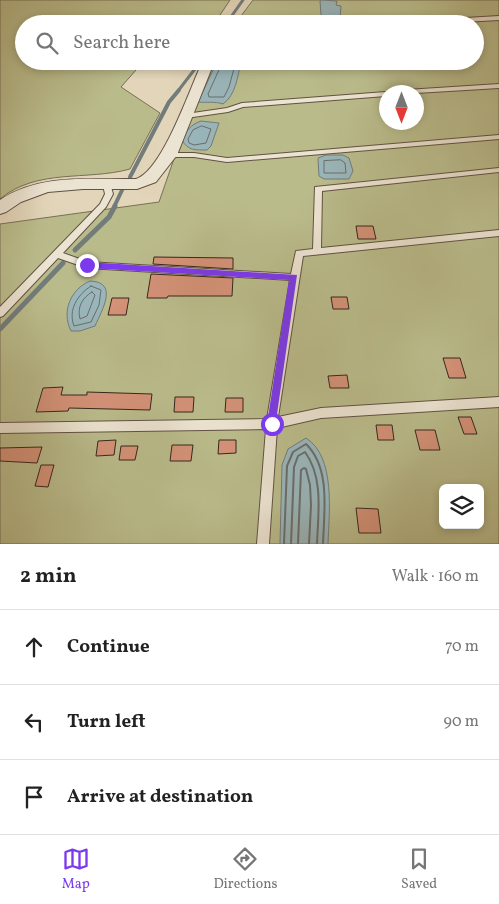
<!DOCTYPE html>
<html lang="en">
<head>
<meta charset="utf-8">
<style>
	:root { --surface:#fff; --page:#f2f2f2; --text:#222; --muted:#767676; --line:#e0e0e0; --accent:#7c3aed }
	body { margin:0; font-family:Vollkorn,serif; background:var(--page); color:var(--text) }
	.controls { position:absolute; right:15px; bottom:15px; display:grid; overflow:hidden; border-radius:8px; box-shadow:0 2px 8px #0003 }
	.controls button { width:45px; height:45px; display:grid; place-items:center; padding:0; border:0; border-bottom:1px solid var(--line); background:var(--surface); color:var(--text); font:25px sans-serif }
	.compass { position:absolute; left:379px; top:85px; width:45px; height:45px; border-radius:50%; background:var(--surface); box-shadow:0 2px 8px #0003; rotate:180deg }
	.stop { position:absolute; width:15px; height:15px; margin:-11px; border:4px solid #7c3aed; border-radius:50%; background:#fff }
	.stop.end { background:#7c3aed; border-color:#fff; box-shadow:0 1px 5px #0008 }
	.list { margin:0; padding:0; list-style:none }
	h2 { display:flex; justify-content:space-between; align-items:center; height:65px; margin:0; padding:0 20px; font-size:21px }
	h2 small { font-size:16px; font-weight:400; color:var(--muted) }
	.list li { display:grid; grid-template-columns:32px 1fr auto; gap:15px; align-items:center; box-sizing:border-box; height:75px; padding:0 20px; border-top:1px solid var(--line) }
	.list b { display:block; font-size:19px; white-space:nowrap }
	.list em { font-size:16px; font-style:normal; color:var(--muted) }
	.icon { flex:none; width:28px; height:28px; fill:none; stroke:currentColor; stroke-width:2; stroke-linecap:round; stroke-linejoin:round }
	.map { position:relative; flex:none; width:499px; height:544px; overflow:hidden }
	.search { position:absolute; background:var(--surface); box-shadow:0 2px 8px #0003; left:15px; right:15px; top:15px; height:55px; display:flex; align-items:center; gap:12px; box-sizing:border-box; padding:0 18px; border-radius:28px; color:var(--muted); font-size:19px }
	.sheet { height:290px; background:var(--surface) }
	nav { display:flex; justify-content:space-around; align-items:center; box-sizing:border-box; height:70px; border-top:1px solid var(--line); background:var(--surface); font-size:14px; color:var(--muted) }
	nav a { display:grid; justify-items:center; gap:2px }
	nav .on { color:var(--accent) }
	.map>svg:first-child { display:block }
	.green { fill:#babb8b; stroke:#787054; fill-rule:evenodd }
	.water { fill:#9ab6bb; stroke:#727c7b }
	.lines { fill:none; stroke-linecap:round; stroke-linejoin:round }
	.shore-far1 { stroke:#686e6c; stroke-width:1 }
	.shore { stroke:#686e6c; stroke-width:2 }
	.stream-far2 { stroke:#727c7b; stroke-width:3 }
	.stream-far1 { stroke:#727c7b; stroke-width:4 }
	.stream { stroke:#727c7b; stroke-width:5 }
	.building { fill:#d49278; stroke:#36261c }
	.lane-casing { stroke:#615243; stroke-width:2 }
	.street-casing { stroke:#615243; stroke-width:2 }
	.lane { fill:#ece4d2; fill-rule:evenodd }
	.street { fill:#ece4d2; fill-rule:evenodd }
	.route { fill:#7c3aed }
</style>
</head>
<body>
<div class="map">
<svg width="499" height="544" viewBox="0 0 499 544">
	<rect width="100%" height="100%" fill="#e2d5b9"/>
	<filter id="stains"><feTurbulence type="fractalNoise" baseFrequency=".004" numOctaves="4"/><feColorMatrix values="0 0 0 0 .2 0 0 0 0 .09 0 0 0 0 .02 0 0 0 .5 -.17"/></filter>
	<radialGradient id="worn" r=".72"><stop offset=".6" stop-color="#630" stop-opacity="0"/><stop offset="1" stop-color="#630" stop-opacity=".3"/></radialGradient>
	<g class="green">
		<path d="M0,0H230L214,24H24V61H144L121,87L160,113L130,169C87,181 37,168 0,199Z"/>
		<path d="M253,0H499V544H0V224L159,202L208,61H475V24H235ZM386,92H416V122H386ZM443,488H480V525H443Z"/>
	</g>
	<g class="water">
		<path d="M322,0L337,1L336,5L341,6L340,20L324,18L321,15L320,1Z"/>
		<path d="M220,61H241C238,75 236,95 223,104C214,101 207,103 198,102L215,66Z"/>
		<path d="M201,121L219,123L211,146L207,150C196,150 188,151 182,140C187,130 190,125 201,121Z"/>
		<path d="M326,155H343L349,158L353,171L349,179H324L319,176L318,158Z"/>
		<path d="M90,281C119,282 102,310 95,326L80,331H71C61,311 71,289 90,281Z"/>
		<path d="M306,438C336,457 329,513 328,544H280L282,465L288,449Z"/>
	</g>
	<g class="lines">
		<g class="shore-far1">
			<path d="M223,61L208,94L209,97H224L229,87L236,61"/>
			<path d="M202,126L211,129L206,143L194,145L189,143L188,139L193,130Z"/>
			<path d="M341,160L345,163L346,173H324V161Z"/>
			<path d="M91,286L101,290L99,305L91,322L74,326C68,310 77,295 91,286Z"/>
			<path d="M92,292L95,295L87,316L80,319C77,307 82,298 92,292Z"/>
		</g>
		<g class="shore">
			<path d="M284,544L287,466L293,452L306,444C331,468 324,512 323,544"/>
			<path d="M291,544L294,467L298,456L305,452C324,478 318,514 317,544"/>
			<path d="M298,544L301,470L304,468L306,469L310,485L311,505L309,544"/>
		</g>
		<g class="stream-far2">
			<path d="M226,24L243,0"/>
			<path d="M178,91L201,61"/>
		</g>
		<g class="stream-far1">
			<path d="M130,177L169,102L179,90"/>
			<path d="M114,207L124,186"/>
		</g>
		<g class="stream">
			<path d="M75,250L109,217L115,206"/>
			<path d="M0,329L63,263"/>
		</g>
	</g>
	<g class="building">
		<path d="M356,226H373L376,239H358Z"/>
		<path d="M154,257L233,258V269L153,264Z"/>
		<path d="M151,274L233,278L232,296H168L167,298H147Z"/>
		<path d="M331,297H347L349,309H333Z"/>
		<path d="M112,298H129L126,315H108Z"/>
		<path d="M443,358H460L466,378H449Z"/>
		<path d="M347,375L349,388H330L328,376Z"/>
		<path d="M63,387L61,395H87V392L152,394L150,410L69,408L68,411L36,412L43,388Z"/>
		<path d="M175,397H194L193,412H174Z"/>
		<path d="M226,398H243V412H225Z"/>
		<path d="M458,417H471L477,434H464Z"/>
		<path d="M376,425H392L394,440H378Z"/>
		<path d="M415,430H435L440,450H420Z"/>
		<path d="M116,440L114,455L96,456L98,441Z"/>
		<path d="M219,440H236V453L218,454Z"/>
		<path d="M172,445H193L191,461H170Z"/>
		<path d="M121,446H138L135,460H119Z"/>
		<path d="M42,447L37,463L0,461V448Z"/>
		<path d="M41,465H54L48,487L35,486Z"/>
		<path d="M356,508L378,509L381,533H359Z"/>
	</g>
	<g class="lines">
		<defs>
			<g id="lane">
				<path d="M499,16V20L428,24H396L398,22Z"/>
				<path d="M300,21L305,24H298Z"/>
				<path d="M499,84V88L416,93L403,92L406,90Z"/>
				<path d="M386,92H387L386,96L243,107L228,112L186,118L183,116L186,114L227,108L242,103Z"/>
				<path d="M499,135V139L227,162L194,157H169L165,155L169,153H194L227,158Z"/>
				<path d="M499,168V172L322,191L321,248L499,230V236L303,256L278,417L321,408L499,397V407L321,418L277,428L269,544H257L266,429L0,433V423L267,419L290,280L87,268L58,258L3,316L0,317V307L100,204L105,194L103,185L104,183H110L113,194L106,207L63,253L88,262L291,274L296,251L313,249L315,187Z"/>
			</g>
			<path id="street" d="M207,61L213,65L177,155L156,182L137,189H83L48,192L21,202L6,212L0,214V200C40,173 90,180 136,179C162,171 189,91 201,65Z"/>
		</defs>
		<use href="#lane" class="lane-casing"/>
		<use href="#street" class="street-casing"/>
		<use href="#lane" class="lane"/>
		<use href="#street" class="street"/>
	</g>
	<path class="route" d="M87,262L297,275L275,428L272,429L267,424L289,280L87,268L83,265Z"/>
	<rect width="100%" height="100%" filter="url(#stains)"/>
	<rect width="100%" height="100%" fill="url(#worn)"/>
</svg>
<div class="controls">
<button><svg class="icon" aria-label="layers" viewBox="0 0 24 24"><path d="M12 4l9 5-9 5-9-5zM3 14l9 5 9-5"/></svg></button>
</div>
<svg class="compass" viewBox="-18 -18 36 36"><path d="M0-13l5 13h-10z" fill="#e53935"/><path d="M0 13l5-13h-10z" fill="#767676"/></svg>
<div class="stop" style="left:272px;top:424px"></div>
<div class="stop end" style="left:87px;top:265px"></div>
<div class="search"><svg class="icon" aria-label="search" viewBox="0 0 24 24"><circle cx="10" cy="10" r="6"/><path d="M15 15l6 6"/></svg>Search here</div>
</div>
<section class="sheet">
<h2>2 min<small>Walk · 160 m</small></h2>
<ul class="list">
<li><svg class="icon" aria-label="ahead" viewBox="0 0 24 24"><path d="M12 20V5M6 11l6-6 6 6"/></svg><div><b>Continue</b></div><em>70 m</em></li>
<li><svg class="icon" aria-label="left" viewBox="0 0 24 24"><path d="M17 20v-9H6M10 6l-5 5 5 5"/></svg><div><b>Turn left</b></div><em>90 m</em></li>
<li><svg class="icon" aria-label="arrive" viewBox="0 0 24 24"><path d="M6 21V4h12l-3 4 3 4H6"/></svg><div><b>Arrive at destination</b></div></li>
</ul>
</section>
<nav>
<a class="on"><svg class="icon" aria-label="map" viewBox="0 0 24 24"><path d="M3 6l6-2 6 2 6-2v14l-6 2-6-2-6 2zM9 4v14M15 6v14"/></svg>Map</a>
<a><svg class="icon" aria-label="directions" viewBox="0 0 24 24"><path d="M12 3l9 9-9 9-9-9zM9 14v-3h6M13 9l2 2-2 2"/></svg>Directions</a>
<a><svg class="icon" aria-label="saved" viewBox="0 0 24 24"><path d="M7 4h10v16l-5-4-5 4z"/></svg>Saved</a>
</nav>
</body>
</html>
